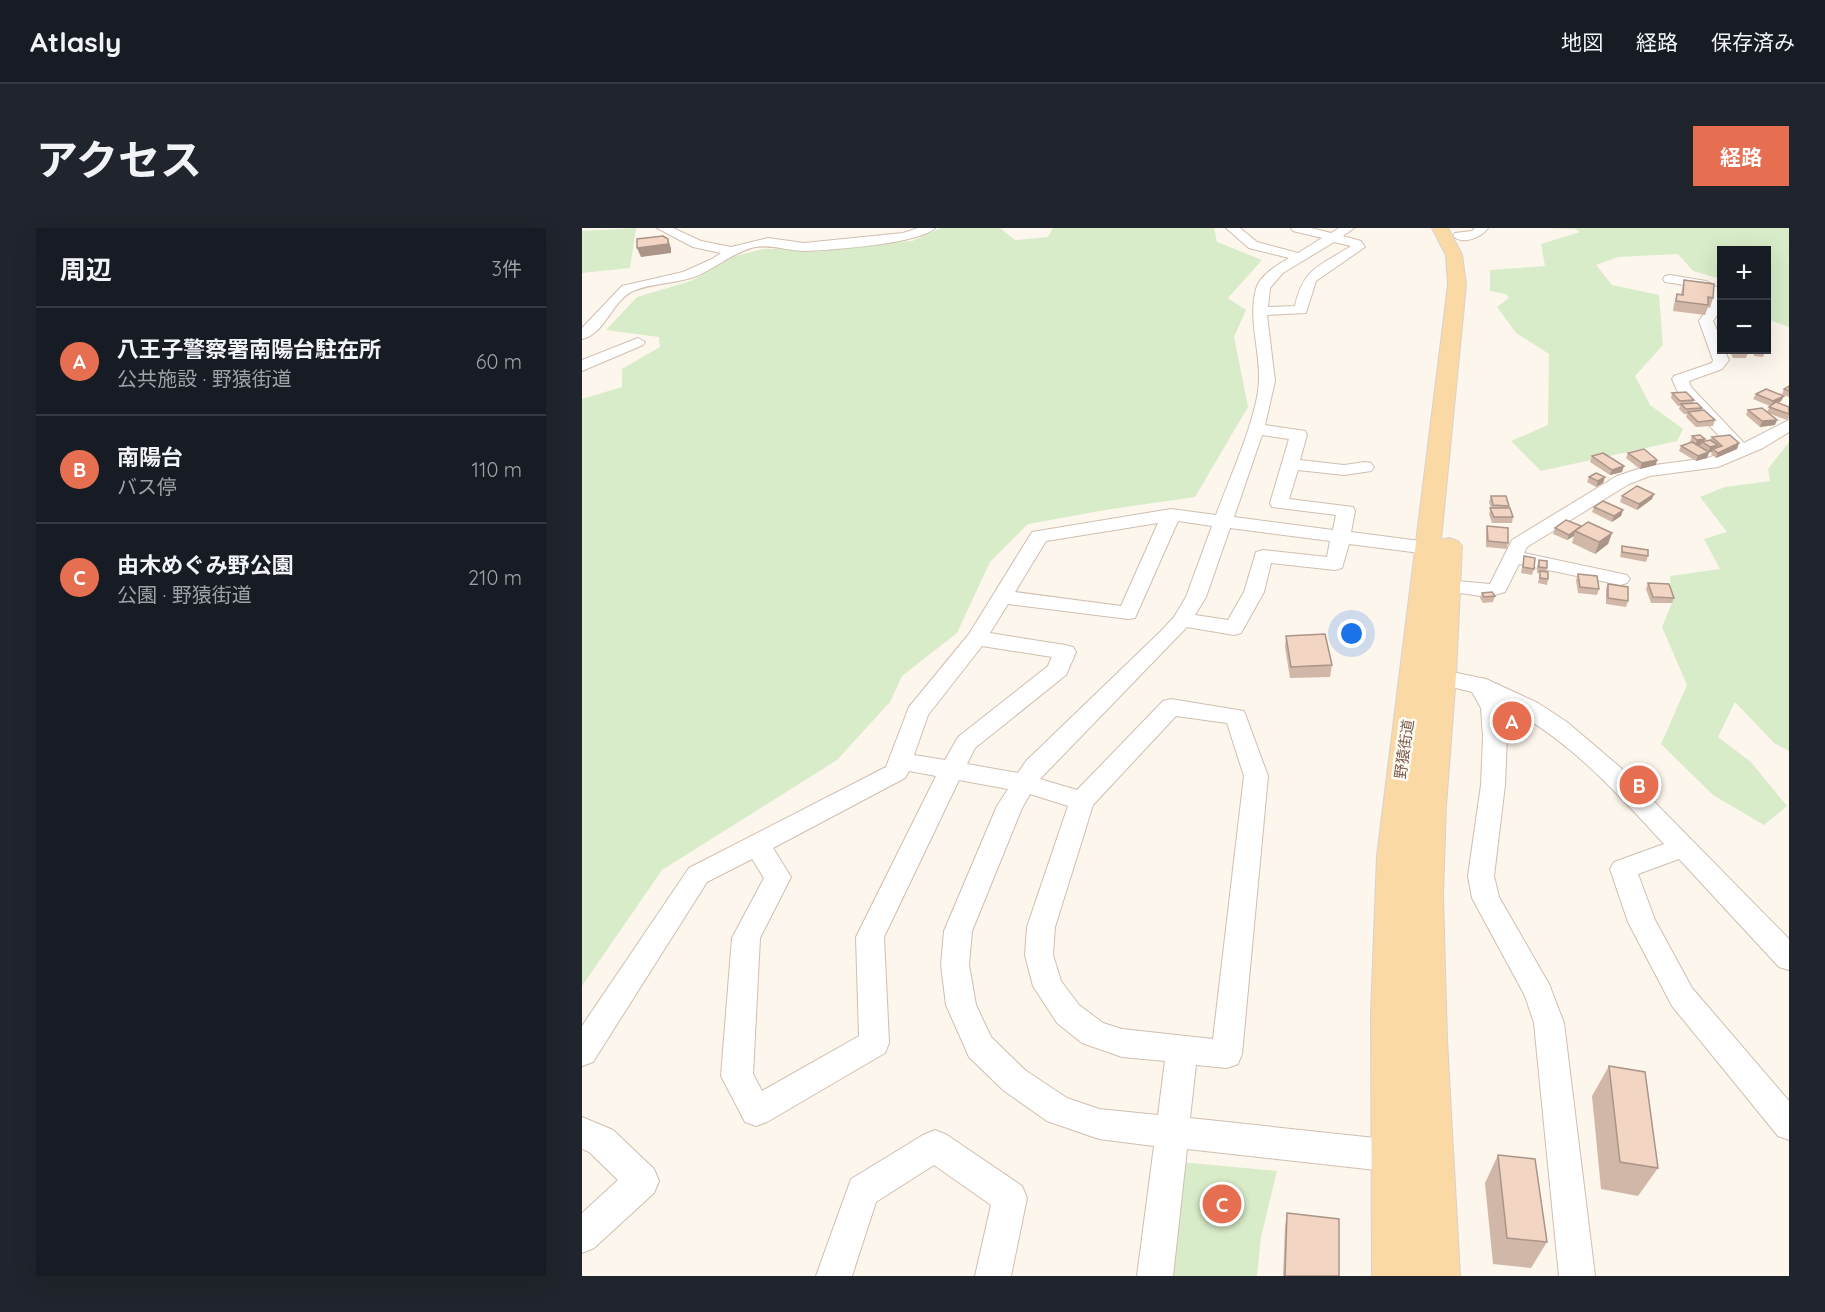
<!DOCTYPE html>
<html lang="ja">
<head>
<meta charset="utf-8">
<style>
	:root { --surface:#171b24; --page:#20242c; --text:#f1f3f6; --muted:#9ea1a6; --line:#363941; --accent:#e76f51 }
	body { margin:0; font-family:Quicksand,"Noto Sans JP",sans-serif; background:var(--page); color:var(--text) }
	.controls { position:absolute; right:18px; top:18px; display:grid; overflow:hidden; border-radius:0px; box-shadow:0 6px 24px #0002 }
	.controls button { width:54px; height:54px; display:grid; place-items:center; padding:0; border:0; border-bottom:2px solid var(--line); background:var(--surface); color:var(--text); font:30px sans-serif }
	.you { position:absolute; left:770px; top:406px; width:21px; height:21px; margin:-15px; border:4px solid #fff; border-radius:50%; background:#1a73e8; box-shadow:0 0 0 9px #1a73e833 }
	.badge { display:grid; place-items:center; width:39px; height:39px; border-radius:50%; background:var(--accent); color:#fff; font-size:20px; font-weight:700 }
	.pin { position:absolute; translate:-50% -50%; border:3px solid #fff; box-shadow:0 2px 6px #0006 }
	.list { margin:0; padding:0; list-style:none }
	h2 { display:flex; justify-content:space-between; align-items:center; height:78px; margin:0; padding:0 24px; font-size:26px }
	h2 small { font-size:20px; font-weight:400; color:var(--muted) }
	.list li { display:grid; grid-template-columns:39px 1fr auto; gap:18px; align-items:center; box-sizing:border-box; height:108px; padding:0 24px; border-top:2px solid var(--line) }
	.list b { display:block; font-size:22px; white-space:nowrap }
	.list p { margin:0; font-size:20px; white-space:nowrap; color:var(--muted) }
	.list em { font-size:20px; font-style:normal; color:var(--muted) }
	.map { position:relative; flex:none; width:1207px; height:1048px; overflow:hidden; border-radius:0px }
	header { display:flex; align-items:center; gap:36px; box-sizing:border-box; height:84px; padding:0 30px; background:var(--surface); border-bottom:2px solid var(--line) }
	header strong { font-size:28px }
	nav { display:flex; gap:33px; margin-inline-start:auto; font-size:21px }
	.intro { display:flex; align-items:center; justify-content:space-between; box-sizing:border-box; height:144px; padding:0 36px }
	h1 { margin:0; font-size:42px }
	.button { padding:15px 27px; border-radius:0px; background:var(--accent); color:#fff; font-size:21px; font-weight:700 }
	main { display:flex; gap:36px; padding:0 36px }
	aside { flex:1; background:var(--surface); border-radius:0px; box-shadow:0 6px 24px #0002 }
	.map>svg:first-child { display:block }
	.green { fill:#d8ecc9 }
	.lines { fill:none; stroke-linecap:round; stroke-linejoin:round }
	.minor-casing { stroke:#d1beb0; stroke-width:2 }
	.major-casing { stroke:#dad1cd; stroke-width:2 }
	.minor { fill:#fff; fill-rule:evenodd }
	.major { fill:#fbd9a5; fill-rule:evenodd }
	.wall { fill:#d1b7a8 }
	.shaded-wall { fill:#aa9588 }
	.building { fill:#f3d5c3; stroke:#aa9588; stroke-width:1.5 }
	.labels { text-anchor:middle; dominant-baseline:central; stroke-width:5; stroke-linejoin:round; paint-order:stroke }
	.street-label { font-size:15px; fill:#7a5c4d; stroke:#fffaf3 }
</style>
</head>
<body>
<header>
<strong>Atlasly</strong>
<nav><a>地図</a><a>経路</a><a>保存済み</a></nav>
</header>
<div class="intro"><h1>アクセス</h1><a class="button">経路</a></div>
<main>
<aside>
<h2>周辺<small>3件</small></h2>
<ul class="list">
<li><span class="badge">A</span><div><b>八王子警察署南陽台駐在所</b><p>公共施設 · 野猿街道</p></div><em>60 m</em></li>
<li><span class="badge">B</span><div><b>南陽台</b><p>バス停</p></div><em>110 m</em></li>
<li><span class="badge">C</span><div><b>由木めぐみ野公園</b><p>公園 · 野猿街道</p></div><em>210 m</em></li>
</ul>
</aside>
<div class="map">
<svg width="1207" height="1048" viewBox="0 0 1207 1048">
	<rect width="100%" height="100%" fill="#fdf6ec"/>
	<g class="green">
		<path d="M54,0L48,40L0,45V3Z"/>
		<path d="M359,0H418L433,12L466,9L471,0H632L635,14L680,32L646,70L664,82L652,109L666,179L613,269L529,281L446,296L408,334L375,405L320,448L308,474L255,532L80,642L0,758V171L40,159V141L78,119L77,109L24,102L55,69L109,53L153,28L181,21L244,20L330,13Z"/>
		<path d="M964,0H1207V99L1185,91L1184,22H1140L1139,51L1111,43L1096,26L1036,29L1014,37L1030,57L1077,67L1081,117L1053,148L1068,177L1101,201L1095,213L959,243L929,213L966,197L967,126L934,105L915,79L927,70L924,66L908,63V42L963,38L959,16L998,4L993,1Z"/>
		<path d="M1207,214V523L1192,515L1153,474L1136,509L1169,534L1205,578L1182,597L1131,567L1079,516L1105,457L1080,399L1090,375L1088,348L1138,341L1122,311L1145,304L1118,269L1143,259L1188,253L1186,241Z"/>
		<path d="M598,934L695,943L679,1009L675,1048H587Z"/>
	</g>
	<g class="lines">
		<defs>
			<g id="minor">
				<path d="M75,0H91L119,13L149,19L186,10L222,15L321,5L336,0H353C337,16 248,22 223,23C206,23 190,16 173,19C151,24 133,41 112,49C92,56 67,55 49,64C29,75 23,106 0,111V100L40,58L101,44L130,31L139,25L111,19Z"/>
				<path d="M644,0H658L675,14L716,25L740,10L711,3L709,0H729L749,5L757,0H772L761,8L779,13L783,19L734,53L724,85L685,87L693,153L683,197L723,203L725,207L718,232L762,237L783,234L789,235L792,239L789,243L762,247L716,242L707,271L771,279L773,283L769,304L846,314L853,316L856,320L853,324L846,326L767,316L760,340L753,342L689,335L682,364L659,405L652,407L605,399L458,551L495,562L581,473L589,471L662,483L686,548L660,826L656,836L645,840L614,837L608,890L821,913L833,918L838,929L833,940L821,945L605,921L591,1048H555L572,918L517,911L465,893L421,862L387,829L364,777L359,737L362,703L415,578L426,561L377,552L302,709L307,815L303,825L185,894L174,898L163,894L139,848L150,710L182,650L170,631L125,654L11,834L0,838V798L107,640L304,539L327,479L387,406L450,304L589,281L634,287C647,251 676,189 677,152C678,122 666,91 674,61C678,47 695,37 707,30L667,20ZM752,14L769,18C738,38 721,40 713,78L686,79L688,60L701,45ZM680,207L707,211L688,275L690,279L754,287L751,302L652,289ZM596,293L630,298L604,369L592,389L580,402L444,533L436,545L385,536L393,520L484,447L494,424L491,419L483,417L408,405L426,376L546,391L553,390ZM576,295L539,378L433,364L464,313ZM648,300L748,313L745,329L681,322L674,324L662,364L646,392L613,387L624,369ZM400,418L470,429L466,438L376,509L363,532L332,527L346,487ZM594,488L645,495L662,548L631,811L540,801L521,795L497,777L479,753L471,727L473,699L511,577ZM327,543L354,548L274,709L277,808L180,863L171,846L178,710L209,649L191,620L323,550ZM448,566L486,578L445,699L443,727L451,758L475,795L500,815L540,829L583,833L576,887L517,881L485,870L443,842L409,809L394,777L387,737L390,703L440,580Z"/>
				<path d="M893,0H906C899,10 881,17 871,8L873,5L890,3Z"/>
				<path d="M1088,47L1124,53L1140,62V80L1131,93L1140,114V122H1142L1147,132L1140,141L1107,153L1109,159L1162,215L1207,192V204L1181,220L1136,239L1068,248L1047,256L945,319L942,325L1045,347L1048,351L1045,355L1038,357L937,336L923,364L906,369L857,362L854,358L857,354L864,352L908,356L930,312L1035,248L1065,238L1126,230L1149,221L1096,164L1090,151L1092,148L1130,135L1131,132L1117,93L1129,75V68L1115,59L1083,54L1081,51L1083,48Z"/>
				<path d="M56,110L63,114L61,117L0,143V132Z"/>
				<path d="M841,438L904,451L956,475L985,494L1039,540L1207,711V742L1197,739L1097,631L1056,646L1073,692L1110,760L1207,873V912L1196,908L1090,778L1046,694L1028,641L1032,634L1082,616C1033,563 985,509 920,477L925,509L923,557L912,648L917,669L967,756L982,795L1013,1048H977L952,795L943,768L890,670L886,648L899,557L901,509L899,480L890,464L833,450L830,445L833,440Z"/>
				<path d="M0,889L31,902L72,941L77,953L72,965L12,1020L0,1025V985L36,952L7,924L0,921Z"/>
				<path d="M353,902L365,907L440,958L445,970L429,1048H393L409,977L352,937L294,974L270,1048H234L269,951L341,907Z"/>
			</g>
			<path id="major" d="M850,0H866L880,27L884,57L859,312L867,310L876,313L880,318L874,447L864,578L861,667L865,812L878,1048H790L789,786L795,628L866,57L864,27Z"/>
		</defs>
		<use href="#minor" class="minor-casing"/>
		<use href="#major" class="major-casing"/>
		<use href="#minor" class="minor"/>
		<use href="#major" class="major"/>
	</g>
	<g class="wall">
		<path d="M1102,52L1131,70L1128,80L1126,79L1123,87L1091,83L1092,76L1095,66H1099Z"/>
		<path d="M1147,122H1164L1166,125L1164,130H1151Z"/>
		<path d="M1171,122H1182L1183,124L1181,129L1172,128Z"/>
		<path d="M1207,158V169L1200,166L1202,161Z"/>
		<path d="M1090,165L1112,172L1111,175L1120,180L1119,183L1133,192L1131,198L1114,199L1104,189L1105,186H1102L1097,181L1098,178H1096L1089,170Z"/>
		<path d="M1174,166L1202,168L1199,173L1196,175L1207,179V190L1205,192L1186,185L1193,197L1178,199L1164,187L1166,182L1185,184L1188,178L1171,171Z"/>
		<path d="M1110,208L1123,213L1128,212L1130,209L1157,215L1155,221L1134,230L1129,226L1130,224H1127L1125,230L1114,233L1097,223L1099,218L1109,215L1108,214Z"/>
		<path d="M1046,225L1074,237L1058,241L1044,230Z"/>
		<path d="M1010,228L1040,244L1028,247L1008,234Z"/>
		<path d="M1007,249H1023L1021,255L1014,259L1005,254Z"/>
		<path d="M1072,266L1070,271L1055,282L1038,274L1040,268Z"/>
		<path d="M909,268L927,278V280L931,289L930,295H910L907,286L909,280L907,274Z"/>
		<path d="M1012,279L1041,282L1039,288L1030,294L1010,284Z"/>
		<path d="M905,298L926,315L925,321L904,319V304Z"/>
		<path d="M973,300H998L1030,305L1026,316L1013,326L990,315L992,308L985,312L971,306Z"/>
		<path d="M1040,318L1066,328L1064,334L1038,329L1039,323Z"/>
		<path d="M942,328L952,341L950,347L939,345Z"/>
		<path d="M957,332L965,340L964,344L966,351L965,357L956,355L958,345H955V338Z"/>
		<path d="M996,346L1017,361L1015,367L996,365L994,352Z"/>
		<path d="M1066,355L1092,370L1090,375H1069L1064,361Z"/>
		<path d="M1026,356L1046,373L1044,379L1024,376V361Z"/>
		<path d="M900,365L913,368L911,374L901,375L898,370Z"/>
		<path d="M704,408L750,437L748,449L708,450L703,419Z"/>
		<path d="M1027,838L1076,940L1056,968L1019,961L1010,868Z"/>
		<path d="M916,927L965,1014L949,1040L911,1036L903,955Z"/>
		<path d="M705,985L757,1048H701L703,999Z"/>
	</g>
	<g class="shaded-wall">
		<path d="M86,11L89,20V25L59,29L55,20Z"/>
		<path d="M1202,168L1199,173L1189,179L1191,173Z"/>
		<path d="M1195,192L1193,197L1178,199L1180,193Z"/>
		<path d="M1123,211L1122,215L1120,214L1119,217L1113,218L1115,212Z"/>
		<path d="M1157,215L1155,221L1134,230L1136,225Z"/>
		<path d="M1136,217L1134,223L1131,221L1130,224H1127L1125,230L1114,233L1116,228L1126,224L1128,219Z"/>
		<path d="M1075,232L1074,237L1058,241L1060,235Z"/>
		<path d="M1042,238L1040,244L1028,247L1030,242Z"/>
		<path d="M1023,249L1021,255L1014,259L1016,253Z"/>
		<path d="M1072,266L1070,271L1055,282L1057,276Z"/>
		<path d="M1041,282L1039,288L1030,294L1032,288Z"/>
		<path d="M999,298L997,304L993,303L992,308L985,312L987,307Z"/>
		<path d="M1030,305L1026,316L1013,326L1017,314Z"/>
	</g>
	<g class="building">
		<path d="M81,8L86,11V16L55,20V11Z"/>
		<path d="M1102,52L1132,56L1131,70L1126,69V77L1094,73L1095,66L1101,67Z"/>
		<path d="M1151,122H1164L1166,125L1153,124Z"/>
		<path d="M1173,122H1182L1183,124L1174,123Z"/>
		<path d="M1207,158V163L1202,161Z"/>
		<path d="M1184,161L1202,168L1191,173L1174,166Z"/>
		<path d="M1104,164L1112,172L1098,173L1090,165Z"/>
		<path d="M1194,174L1207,179V186L1187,179Z"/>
		<path d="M1115,175L1120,180L1104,181L1099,176Z"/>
		<path d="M1180,180L1195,192L1180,193L1166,182Z"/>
		<path d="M1122,182L1133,192L1116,194L1106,184Z"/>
		<path d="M1118,207L1123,211L1115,212L1110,208Z"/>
		<path d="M1148,207L1157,215L1136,225L1131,221L1140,218L1130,209Z"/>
		<path d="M1128,212L1136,217L1128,219L1120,214Z"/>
		<path d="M1110,214L1127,224L1116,228L1099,218Z"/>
		<path d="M1062,221L1075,232L1060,235L1046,225Z"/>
		<path d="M1021,225L1042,238L1030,242L1010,228Z"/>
		<path d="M1014,245L1023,249L1016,253L1007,249Z"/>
		<path d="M1055,258L1072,266L1057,276L1040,268Z"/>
		<path d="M909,268H924L927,278L911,277Z"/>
		<path d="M1021,273L1041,282L1032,288L1012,279Z"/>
		<path d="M908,280H928L931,289H912Z"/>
		<path d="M984,292L999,298L987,307L973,300Z"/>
		<path d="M1006,294L1030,305L1017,314L993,303Z"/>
		<path d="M905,298L926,300V315L906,313Z"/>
		<path d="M1040,318L1066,322V328L1040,324Z"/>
		<path d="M942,328L953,330L952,341L941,339Z"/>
		<path d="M957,332L965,333V340L957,339Z"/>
		<path d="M958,343L966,344V351L958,350Z"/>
		<path d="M996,346L1015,348L1017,361L998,359Z"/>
		<path d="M1066,355L1087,356L1092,370L1071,369Z"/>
		<path d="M1026,356L1046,359V373L1026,370Z"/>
		<path d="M910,364L913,368L902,369L900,365Z"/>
		<path d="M743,406L750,437L709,439L704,408Z"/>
		<path d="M1027,838L1063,844L1076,940L1038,934Z"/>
		<path d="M916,927L953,931L965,1014L925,1010Z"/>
		<path d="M705,985L757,991V1048H703Z"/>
	</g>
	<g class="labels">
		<g class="street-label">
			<text transform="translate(822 521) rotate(-82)">野猿街道</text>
		</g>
	</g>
</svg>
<div class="controls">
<button>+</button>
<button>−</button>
</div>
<div class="you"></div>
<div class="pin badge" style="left:930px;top:493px">A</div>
<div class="pin badge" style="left:1057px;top:557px">B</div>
<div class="pin badge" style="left:640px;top:976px">C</div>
</div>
</main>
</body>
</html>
